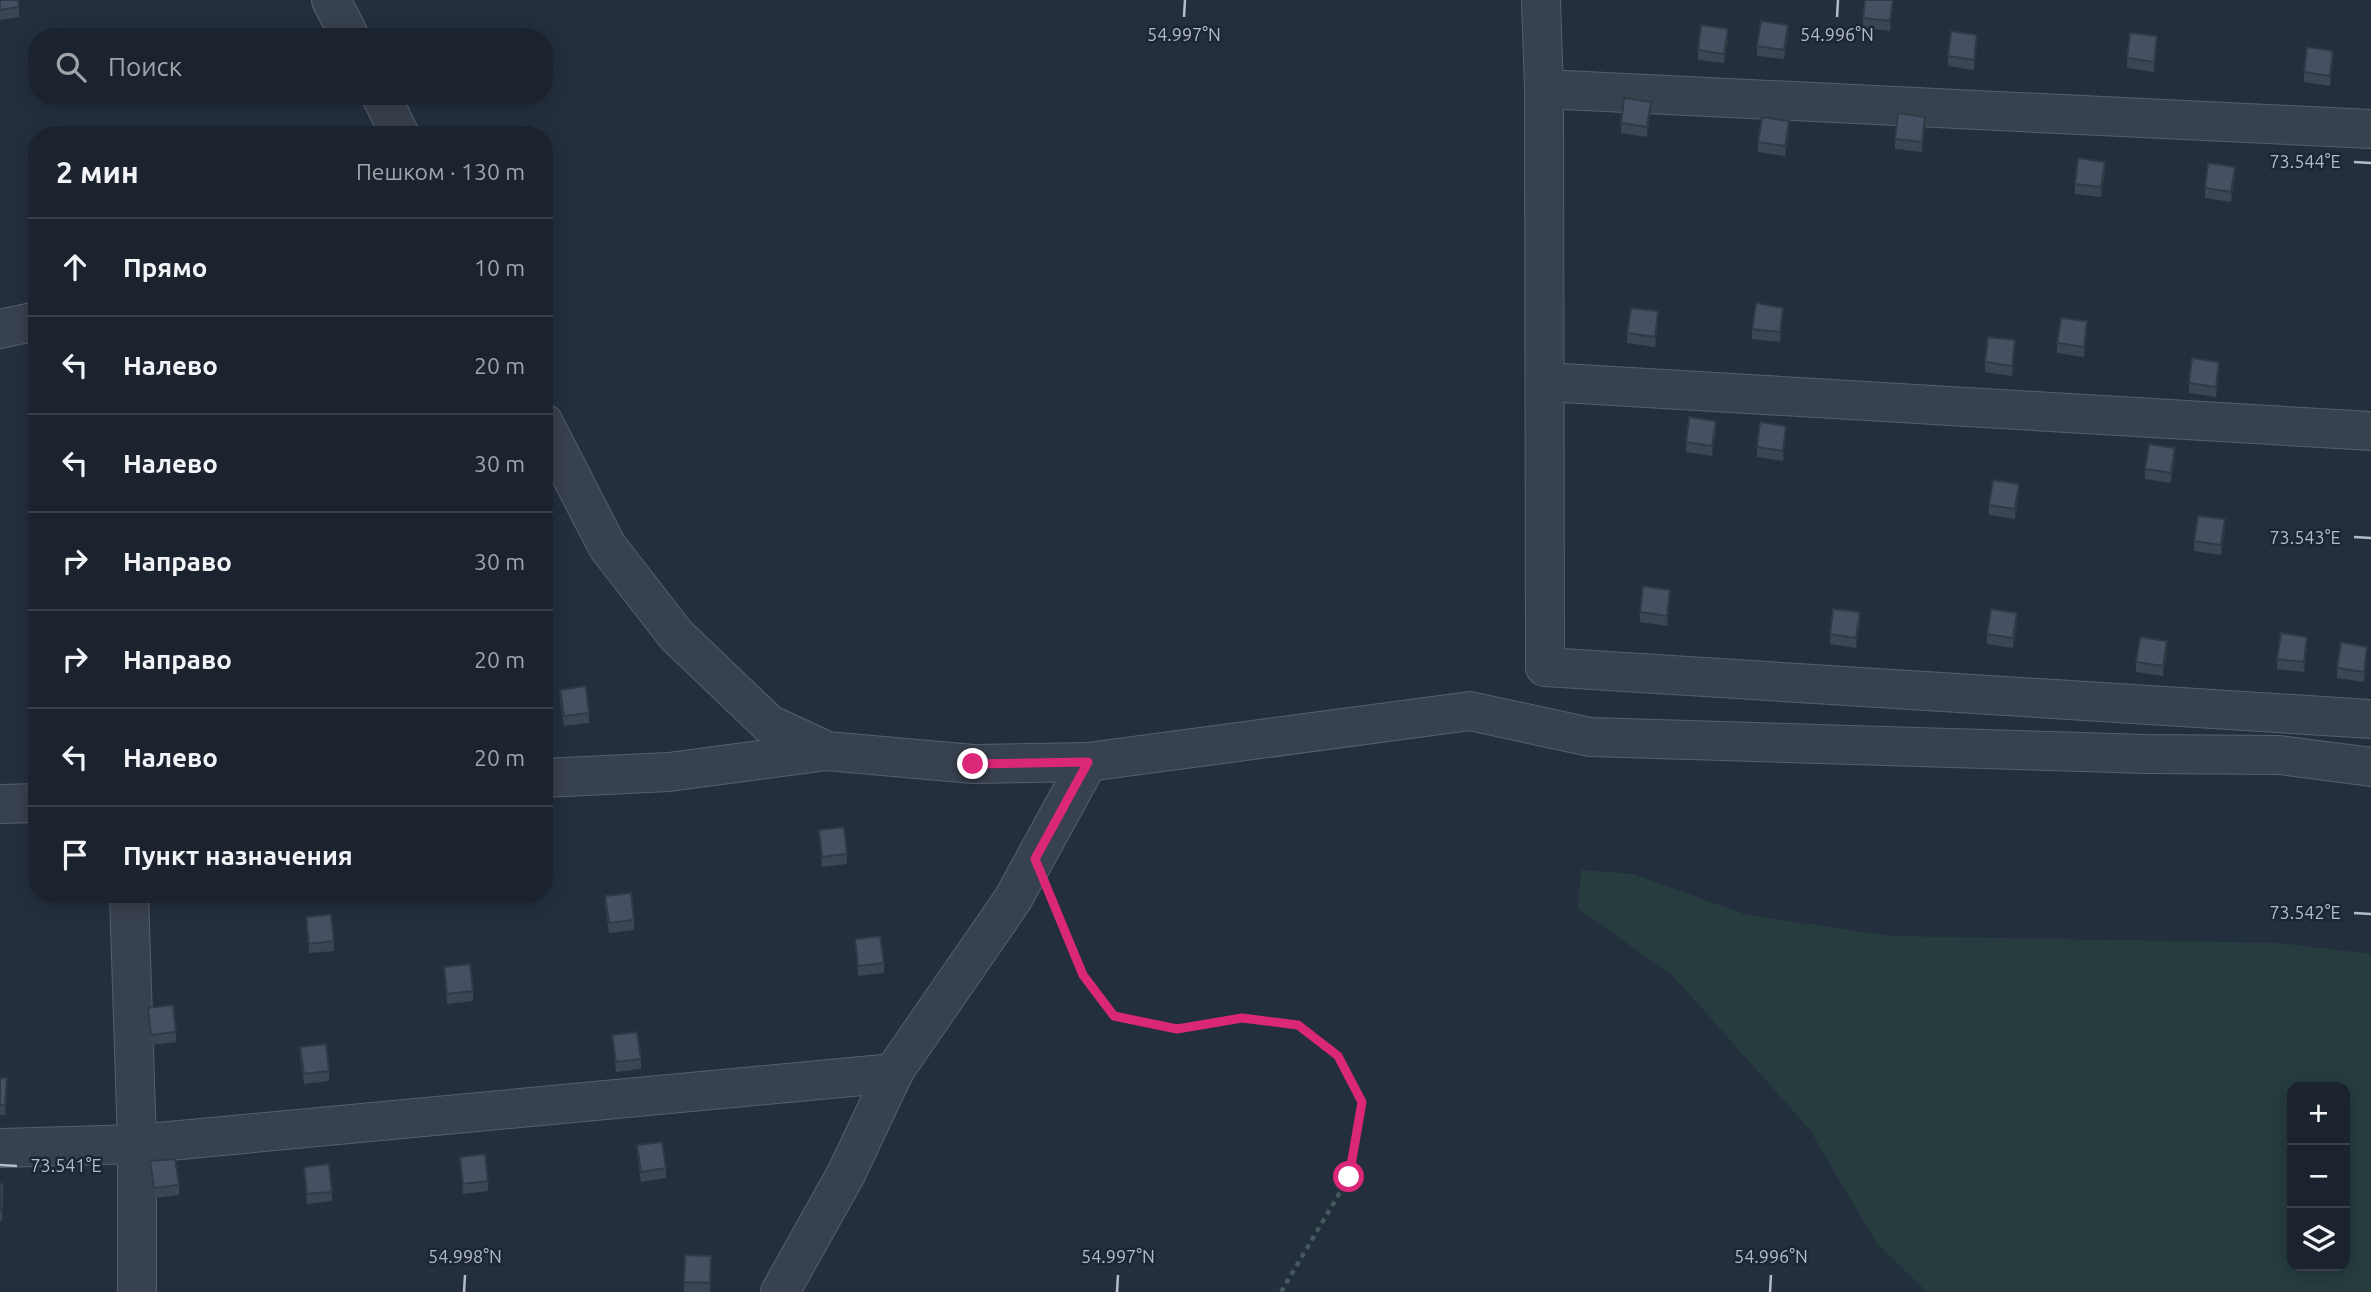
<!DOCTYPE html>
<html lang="ru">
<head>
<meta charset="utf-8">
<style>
	:root { --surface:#1b232e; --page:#282f3a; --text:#f1f3f6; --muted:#a0a4aa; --line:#39404a }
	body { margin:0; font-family:Ubuntu,sans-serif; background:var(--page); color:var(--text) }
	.controls { position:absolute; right:21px; bottom:21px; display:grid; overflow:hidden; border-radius:14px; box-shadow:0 4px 18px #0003 }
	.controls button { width:63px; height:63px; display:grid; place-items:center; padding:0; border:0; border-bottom:2px solid var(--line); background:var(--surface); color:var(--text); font:35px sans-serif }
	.stop { position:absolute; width:21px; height:21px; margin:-16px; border:5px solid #db2777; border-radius:50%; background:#fff }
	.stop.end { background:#db2777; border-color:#fff; box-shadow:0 2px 7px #0008 }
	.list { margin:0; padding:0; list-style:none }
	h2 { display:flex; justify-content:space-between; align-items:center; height:91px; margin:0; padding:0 28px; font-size:30px }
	h2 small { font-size:23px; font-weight:400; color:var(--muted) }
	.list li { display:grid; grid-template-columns:46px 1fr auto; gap:21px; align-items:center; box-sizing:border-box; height:98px; padding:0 28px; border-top:2px solid var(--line) }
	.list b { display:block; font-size:26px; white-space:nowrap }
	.list em { font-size:23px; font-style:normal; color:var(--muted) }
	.icon { flex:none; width:38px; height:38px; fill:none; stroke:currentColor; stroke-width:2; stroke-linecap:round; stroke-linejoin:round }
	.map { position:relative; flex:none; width:2371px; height:1292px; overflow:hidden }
	.search { position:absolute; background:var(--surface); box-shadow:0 4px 18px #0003; left:28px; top:28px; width:525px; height:77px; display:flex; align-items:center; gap:18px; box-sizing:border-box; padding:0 24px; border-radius:28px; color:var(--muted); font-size:26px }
	.panel { position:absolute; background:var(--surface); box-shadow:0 4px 18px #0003; left:28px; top:126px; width:525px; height:777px; border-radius:28px }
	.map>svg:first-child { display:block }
	.green { fill:#263c3f; fill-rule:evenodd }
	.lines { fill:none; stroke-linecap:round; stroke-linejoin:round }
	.minor-casing { stroke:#565f6c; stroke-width:40 }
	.path { stroke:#44595c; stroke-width:4.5; stroke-dasharray:5 5; stroke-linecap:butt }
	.minor { stroke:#38414e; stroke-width:38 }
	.wall { fill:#3b4654 }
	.shaded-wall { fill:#303945 }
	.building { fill:#455162; stroke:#303945; stroke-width:2 }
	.route { stroke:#db2777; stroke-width:9 }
	.ticks { fill:none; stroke:#b4bcc9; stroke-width:2.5 }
	.ticks-label { font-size:18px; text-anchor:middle; fill:#b4bcc9; stroke:#1d2633; stroke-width:5; stroke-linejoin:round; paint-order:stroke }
</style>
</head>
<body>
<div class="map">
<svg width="2371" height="1292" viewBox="0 0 2371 1292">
	<rect width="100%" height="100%" fill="#242f3e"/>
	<path class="green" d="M1581,870L1633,874L1747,915L1891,936L2279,943L2371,954V1292H1927L1877,1244L1810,1130L1673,976L1577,908ZM2292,1087H2345V1266H2292Z"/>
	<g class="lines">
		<defs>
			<g id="minor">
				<path d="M331,0L350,37"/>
				<path d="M1541,0L1544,89L1545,667L2371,719"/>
				<path d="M1544,89L2371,129"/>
				<path d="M381,96L400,135"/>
				<path d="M0,329L37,321"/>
				<path d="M1546,382L2371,431"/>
				<path d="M544,423L607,546L676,635L769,724L827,751L973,764L1088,762L1470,711L1590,737L2147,754L2279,755L2371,767"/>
				<path d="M544,778L669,772L827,751"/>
				<path d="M0,804L37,803"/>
				<path d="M129,894L137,1144V1292"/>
				<path d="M0,1148L137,1144L894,1073"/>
				<path d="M780,1292L846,1174L895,1070L1013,899L1088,762"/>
			</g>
		</defs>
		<use href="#minor" class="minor-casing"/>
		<path class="path" d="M1054,906L1083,975L1114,1016L1177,1029L1242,1018L1298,1025L1338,1056L1362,1102L1349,1177L1281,1292"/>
		<use href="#minor" class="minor"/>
	</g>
	<g class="wall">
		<path d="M0,0L19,7V17L0,20Z"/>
		<path d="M1893,0L1890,31L1863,28V18Z"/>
		<path d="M1788,35L1784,59L1757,56V46Z"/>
		<path d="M1728,39L1724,63L1698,60V50Z"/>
		<path d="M1977,45L1974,70L1948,66V56Z"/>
		<path d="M2157,46L2154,72L2127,68V58Z"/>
		<path d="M2333,61L2330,86L2304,82V72Z"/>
		<path d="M1651,111L1647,137L1621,133V123Z"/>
		<path d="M1925,127L1922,152L1895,149V139Z"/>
		<path d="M1789,131L1785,156L1758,152V142Z"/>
		<path d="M2105,172L2101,197L2075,194V184Z"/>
		<path d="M2235,177L2231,202L2205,198V188Z"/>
		<path d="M1783,317L1780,342L1752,339V329Z"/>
		<path d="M1658,321L1655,347L1627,343V333Z"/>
		<path d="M2087,331L2084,357L2057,353V343Z"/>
		<path d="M2015,350L2012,376L1985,372V362Z"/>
		<path d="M2219,372L2216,397L2189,393V383Z"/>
		<path d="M1716,431L1712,456L1686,452V442Z"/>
		<path d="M1786,436L1783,461L1757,457V447Z"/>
		<path d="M2175,457L2171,483L2145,479V469Z"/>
		<path d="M2019,494L2015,519L1989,515V505Z"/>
		<path d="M2225,529L2221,555L2194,551V541Z"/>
		<path d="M1670,600L1667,626L1640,622V612Z"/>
		<path d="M1860,622L1856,648L1830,644V634Z"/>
		<path d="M2017,623L2013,648L1987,644V634Z"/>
		<path d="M2307,647L2304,672L2277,669V659Z"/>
		<path d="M2167,651L2163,676L2136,672V662Z"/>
		<path d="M2367,656L2364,682L2337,678V668Z"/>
		<path d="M560,690L589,713V723L564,726L560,700Z"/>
		<path d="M819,830L847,854V864L822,867Z"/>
		<path d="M605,896L634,920V930L609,933L605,906Z"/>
		<path d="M306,917L334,941V951L309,953Z"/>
		<path d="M855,939L884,963V973L858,976Z"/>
		<path d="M444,967L473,991V1001L447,1004Z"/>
		<path d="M148,1008L176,1032V1042L151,1045Z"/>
		<path d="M612,1035L641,1059V1069L616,1072Z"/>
		<path d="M300,1047L329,1071V1081L304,1084L300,1057Z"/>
		<path d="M0,1078H7L5,1115H0Z"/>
		<path d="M637,1145L666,1168V1178L641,1182L637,1155Z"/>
		<path d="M460,1157L488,1181V1191L463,1194Z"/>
		<path d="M150,1161L179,1185V1195L154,1198L150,1171Z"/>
		<path d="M304,1167L332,1192V1201L307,1204Z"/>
		<path d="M0,1184H3L2,1221H0Z"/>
		<path d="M685,1255L711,1256L710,1292H684Z"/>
	</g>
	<g class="shaded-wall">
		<path d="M1893,0V6L1890,31V21Z"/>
		<path d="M1788,25V35L1784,59V50Z"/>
		<path d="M1728,29V39L1724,63V54Z"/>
		<path d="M1977,35V45L1974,70V60Z"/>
		<path d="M2157,36V46L2154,72V62Z"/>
		<path d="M2333,51V61L2330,86V76Z"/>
		<path d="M1651,102V111L1647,137V127Z"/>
		<path d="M1925,117V127L1922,152V142Z"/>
		<path d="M1789,121V131L1785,156V146Z"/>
		<path d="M2105,162V172L2101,197V187Z"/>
		<path d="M2235,167V177L2231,202V192Z"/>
		<path d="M1783,308V317L1780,342V332Z"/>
		<path d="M1658,311V321L1655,347V337Z"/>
		<path d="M2087,321V331L2084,357V347Z"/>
		<path d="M2015,340V350L2012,376V366Z"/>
		<path d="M2219,362V372L2216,397V387Z"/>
		<path d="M1716,421V431L1712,456V446Z"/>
		<path d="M1786,426V436L1783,461V451Z"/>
		<path d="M2175,448V457L2171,483V473Z"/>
		<path d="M2019,484V494L2015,519V509Z"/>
		<path d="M2225,519V529L2221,555V545Z"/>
		<path d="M1670,590V600L1667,626V616Z"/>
		<path d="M1860,612V622L1856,648V638Z"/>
		<path d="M2017,613V623L2013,648V638Z"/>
		<path d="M2307,637V647L2304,672V662Z"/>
		<path d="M2167,641V651L2163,676V666Z"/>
		<path d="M2367,647V656L2364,682V672Z"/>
	</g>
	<g class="building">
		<path d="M0,0H18L19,7L0,10Z"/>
		<path d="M1865,0H1893L1890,21L1863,18Z"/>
		<path d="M1761,21L1788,25L1784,50L1757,46Z"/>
		<path d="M1701,25L1728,29L1724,54L1698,50Z"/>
		<path d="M1951,31L1977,35L1974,60L1948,56Z"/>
		<path d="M2130,33L2157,36L2154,62L2127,58Z"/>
		<path d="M2307,47L2333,51L2330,76L2304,72Z"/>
		<path d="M1624,98L1651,102L1647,127L1621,123Z"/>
		<path d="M1898,113L1925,117L1922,142L1895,139Z"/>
		<path d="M1762,117L1789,121L1785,146L1758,142Z"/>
		<path d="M2078,158L2105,162L2101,187L2075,184Z"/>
		<path d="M2208,163L2235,167L2231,192L2205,188Z"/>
		<path d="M1756,303L1783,308L1780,332L1752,329Z"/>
		<path d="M1631,308L1658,311L1655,337L1627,333Z"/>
		<path d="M2061,318L2087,321L2084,347L2057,343Z"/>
		<path d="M1988,337L2015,340L2012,366L1985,362Z"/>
		<path d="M2192,358L2219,362L2216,387L2189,383Z"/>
		<path d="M1689,417L1716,421L1712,446L1686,442Z"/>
		<path d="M1760,422L1786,426L1783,451L1757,447Z"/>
		<path d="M2149,444L2175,448L2171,473L2145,469Z"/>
		<path d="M1993,480L2019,484L2015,509L1989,505Z"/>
		<path d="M2198,516L2225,519L2221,545L2194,541Z"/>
		<path d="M1643,586L1670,590L1667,616L1640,612Z"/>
		<path d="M1833,609L1860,612L1856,638L1830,634Z"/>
		<path d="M1991,609L2017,613L2013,638L1987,634Z"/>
		<path d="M2281,633L2307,637L2304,662L2277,659Z"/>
		<path d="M2140,637L2167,641L2163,666L2136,662Z"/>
		<path d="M2341,642L2367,647L2364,672L2337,668Z"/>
		<path d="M586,686L589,713L564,716L560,690Z"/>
		<path d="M844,827L847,854L822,857L819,830Z"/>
		<path d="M631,893L634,920L609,923L605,896Z"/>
		<path d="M331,914L334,941L309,944L306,917Z"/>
		<path d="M880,936L884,963L858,966L855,939Z"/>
		<path d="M470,964L473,991L447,994L444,967Z"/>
		<path d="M173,1005L176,1032L151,1035L148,1008Z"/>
		<path d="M637,1032L641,1059L616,1062L612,1035Z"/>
		<path d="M326,1044L329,1071L304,1074L300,1047Z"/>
		<path d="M0,1078H7L5,1105H0Z"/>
		<path d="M662,1142L666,1168L641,1172L637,1145Z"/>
		<path d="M485,1154L488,1181L463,1184L460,1157Z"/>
		<path d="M175,1159L179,1185L154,1188L150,1161Z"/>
		<path d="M329,1164L332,1192L307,1194L304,1167Z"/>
		<path d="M0,1184H3L2,1211H0Z"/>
		<path d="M685,1255L711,1256L710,1283L684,1282Z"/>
	</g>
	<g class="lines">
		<path class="route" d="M973,764L1088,762L1035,859L1083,975L1114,1016L1177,1029L1242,1018L1298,1025L1338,1056L1362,1102L1349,1177"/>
	</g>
	<path class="ticks" d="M1184,17L1185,0M1837,17L1838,0M2354,162L2371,163M2354,537L2371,538M2354,913L2371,914M0,1165L17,1166M464,1292L465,1275M1117,1292L1118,1275M1770,1292L1771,1275"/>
	<g class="ticks-label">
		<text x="1184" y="41">54.997°N</text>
		<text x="1837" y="41">54.996°N</text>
		<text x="2305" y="168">73.544°E</text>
		<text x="2305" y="544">73.543°E</text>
		<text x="2305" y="919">73.542°E</text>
		<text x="66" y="1172">73.541°E</text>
		<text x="465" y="1263">54.998°N</text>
		<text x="1118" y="1263">54.997°N</text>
		<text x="1771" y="1263">54.996°N</text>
	</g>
</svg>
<div class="controls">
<button>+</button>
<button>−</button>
<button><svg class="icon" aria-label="layers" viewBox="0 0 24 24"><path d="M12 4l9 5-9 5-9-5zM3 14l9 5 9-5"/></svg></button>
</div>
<div class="stop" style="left:1349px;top:1177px"></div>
<div class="stop end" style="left:973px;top:764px"></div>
<div class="search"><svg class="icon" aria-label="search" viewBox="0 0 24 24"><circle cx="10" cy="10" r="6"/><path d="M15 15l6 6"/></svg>Поиск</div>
<section class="panel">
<h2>2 мин<small>Пешком · 130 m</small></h2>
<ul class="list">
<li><svg class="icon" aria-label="ahead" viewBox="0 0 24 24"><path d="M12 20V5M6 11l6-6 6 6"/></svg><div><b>Прямо</b></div><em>10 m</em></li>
<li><svg class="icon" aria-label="left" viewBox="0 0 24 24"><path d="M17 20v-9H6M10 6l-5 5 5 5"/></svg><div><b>Налево</b></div><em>20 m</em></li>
<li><svg class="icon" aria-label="left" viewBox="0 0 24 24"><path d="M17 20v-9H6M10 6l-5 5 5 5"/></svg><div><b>Налево</b></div><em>30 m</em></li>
<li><svg class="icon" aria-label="right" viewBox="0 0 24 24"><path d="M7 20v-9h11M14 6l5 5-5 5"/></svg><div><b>Направо</b></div><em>30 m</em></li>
<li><svg class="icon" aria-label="right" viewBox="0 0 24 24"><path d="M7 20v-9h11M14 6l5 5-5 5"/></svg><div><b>Направо</b></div><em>20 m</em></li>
<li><svg class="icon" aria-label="left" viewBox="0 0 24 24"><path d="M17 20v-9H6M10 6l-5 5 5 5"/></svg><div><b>Налево</b></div><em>20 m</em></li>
<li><svg class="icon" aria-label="arrive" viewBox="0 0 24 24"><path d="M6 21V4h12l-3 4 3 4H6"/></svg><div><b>Пункт назначения</b></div></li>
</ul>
</section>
</div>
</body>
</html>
